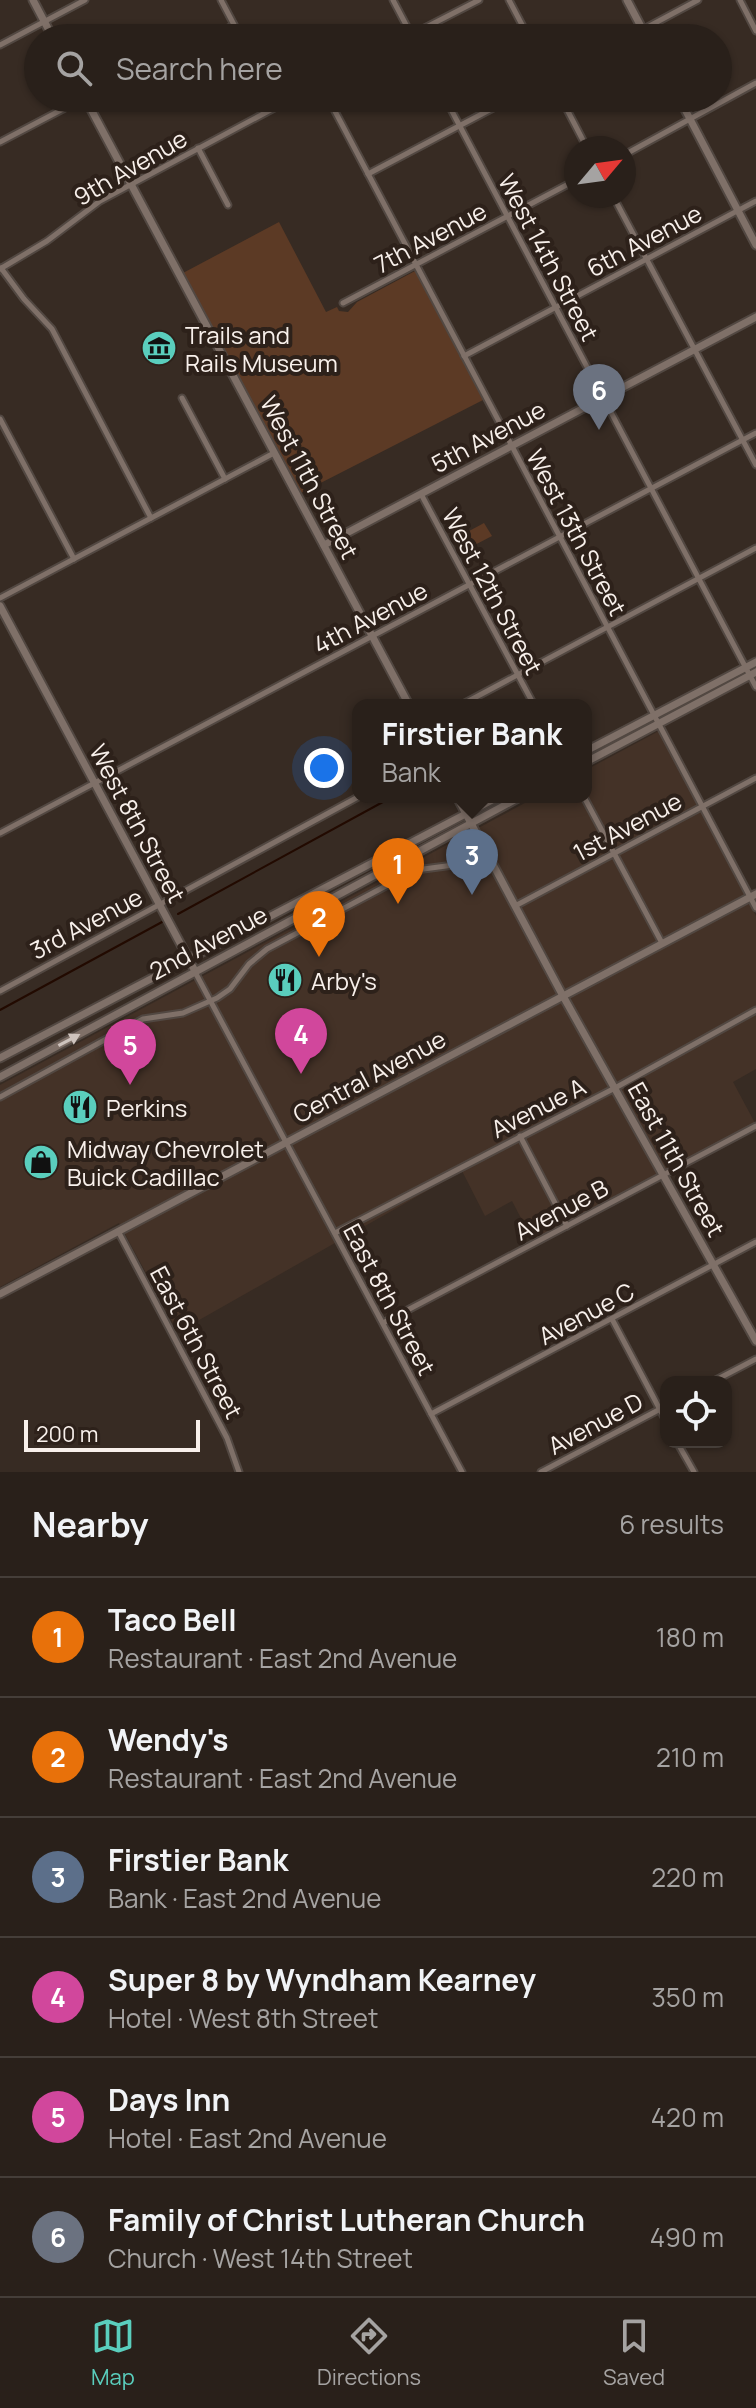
<!DOCTYPE html>
<html lang="en">
<head>
<meta charset="utf-8">
<style>
	:root { --surface:#29201a; --page:#312823; --text:#f1f3f6; --muted:#a5a3a2; --line:#453e39; --accent:#5acebd }
	body { margin:0; font-family:Manrope,sans-serif; background:var(--page); color:var(--text) }
	.controls { position:absolute; right:24px; bottom:24px; display:grid; overflow:hidden; border-radius:16px; box-shadow:0 2px 6px #0004 }
	.controls button { width:72px; height:72px; display:grid; place-items:center; padding:0; border:0; border-bottom:2px solid var(--line); background:var(--surface); color:var(--text); font:40px sans-serif }
	.compass { position:absolute; left:564px; top:136px; width:72px; height:72px; border-radius:50%; background:var(--surface); box-shadow:0 2px 6px #0004; rotate:61deg }
	.scale { position:absolute; left:24px; bottom:20px; width:176px; box-sizing:border-box; padding-left:8px; border:4px solid #f8f0eb; border-top:0; font-size:22px; line-height:28px; white-space:nowrap; color:#f8f0eb; -webkit-text-stroke:6px #2d211a; paint-order:stroke }
	.you { position:absolute; left:324px; top:768px; width:28px; height:28px; margin:-20px; border:6px solid #fff; border-radius:50%; background:#1a73e8; box-shadow:0 0 0 12px #1a73e833 }
	.badge { display:grid; place-items:center; width:52px; height:52px; border-radius:50%; background:var(--accent); color:#fff; font-size:26px; font-weight:700 }
	.pin { position:absolute; translate:-50% -66px; filter:drop-shadow(0 2px 4px #0008) }
	.pin::after { content:''; position:absolute; top:42px; width:28px; height:24px; background:inherit; clip-path:polygon(0 0,100% 0,50% 100%) }
	.popup { position:absolute; left:352px; top:699px; width:240px; height:104px; box-sizing:border-box; display:grid; place-content:center; border-radius:16px; background:var(--surface); filter:drop-shadow(0 2px 6px #0005); font-size:26px; white-space:nowrap; color:var(--muted) }
	.popup b { font-size:30px; color:var(--text) }
	.popup::after { content:''; position:absolute; left:50%; top:100%; margin-left:-16px; border:16px solid transparent; border-top-color:var(--surface) }
	.list { margin:0; padding:0; list-style:none }
	h2 { display:flex; justify-content:space-between; align-items:center; height:104px; margin:0; padding:0 32px; font-size:34px }
	h2 small { font-size:26px; font-weight:400; color:var(--muted) }
	.list li { display:grid; grid-template-columns:52px 1fr auto; gap:24px; align-items:center; box-sizing:border-box; height:120px; padding:0 32px; border-top:2px solid var(--line) }
	.list b { display:block; font-size:30px; white-space:nowrap }
	.list p { margin:0; font-size:26px; white-space:nowrap; color:var(--muted) }
	.list em { font-size:26px; font-style:normal; color:var(--muted) }
	.icon { flex:none; width:44px; height:44px; fill:none; stroke:currentColor; stroke-width:2; stroke-linecap:round; stroke-linejoin:round }
	.map { position:relative; flex:none; width:756px; height:1472px; overflow:hidden }
	.search { position:absolute; background:var(--surface); box-shadow:0 2px 6px #0004; left:24px; right:24px; top:24px; height:88px; display:flex; align-items:center; gap:20px; box-sizing:border-box; padding:0 28px; border-radius:44px; color:var(--muted); font-size:30px }
	.sheet { height:824px; background:var(--surface) }
	nav { display:flex; justify-content:space-around; align-items:center; box-sizing:border-box; height:112px; border-top:2px solid var(--line); background:var(--surface); font-size:22px; color:var(--muted) }
	nav a { display:grid; justify-items:center; gap:4px }
	nav .on { color:var(--accent) }
	.map>svg:first-child { display:block }
	.built { fill:#443227 }
	.green { fill:#5c3a25 }
	.lines { fill:none; stroke-linecap:round; stroke-linejoin:round }
	.stream { stroke:#220a00; stroke-width:2 }
	.street-casing { stroke:#524842; stroke-width:9 }
	.secondary-casing { stroke:#524842; stroke-width:11 }
	.street { stroke:#7f7068; stroke-width:5 }
	.secondary { stroke:#7f7068; stroke-width:7 }
	.oneway { fill:#cec3bd }
	.labels { text-anchor:middle; dominant-baseline:central; stroke-width:8; stroke-linejoin:round; paint-order:stroke }
	.street-label { font-size:24px; fill:#f8f0eb; stroke:#2d211a }
	.poi-label { font-size:24px; fill:#f8f0eb; stroke:#2d211a; text-anchor:start }
</style>
</head>
<body>
<div class="map">
<svg width="756" height="1472" viewBox="0 0 756 1472">
	<rect width="100%" height="100%" fill="#372b23"/>
	<path class="built" d="M659,731L756,916V1069L733,1082L755,1123L533,1241L512,1201L485,1216L462,1171L178,1332L119,1223L0,1287V1085L536,797H586V770Z"/>
	<g class="green">
		<path d="M279,222L326,312L337,307L339,311L348,312L357,302L415,271L483,400L301,493L183,273Z"/>
		<path d="M484,523L492,536L465,550L458,537Z"/>
	</g>
	<g class="lines">
		<g class="stream">
			<path d="M178,914L392,797"/>
			<path d="M0,1010L162,922"/>
		</g>
		<defs>
			<g id="street">
				<path d="M221,0L241,38"/>
				<path d="M393,0L413,38"/>
				<path d="M509,0L529,38"/>
				<path d="M740,0L756,31"/>
				<path d="M209,38L234,25"/>
				<path d="M405,38L479,0"/>
				<path d="M627,38L698,0"/>
				<path d="M0,45L85,0"/>
				<path d="M272,98L277,106"/>
				<path d="M328,98L756,908"/>
				<path d="M445,98L756,687"/>
				<path d="M561,98L587,148"/>
				<path d="M88,102L96,98"/>
				<path d="M0,142L84,98"/>
				<path d="M198,148L228,205"/>
				<path d="M624,155L756,83"/>
				<path d="M368,174L512,98"/>
				<path d="M613,196L756,465"/>
				<path d="M1,268L24,299L52,329L151,518"/>
				<path d="M0,269L47,241L100,201L293,98"/>
				<path d="M343,303L576,180"/>
				<path d="M464,356L756,201"/>
				<path d="M182,398L225,479"/>
				<path d="M0,419L74,559"/>
				<path d="M421,494L534,705"/>
				<path d="M0,598L274,453"/>
				<path d="M461,705L756,548"/>
				<path d="M584,797L662,943"/>
				<path d="M0,833L756,433"/>
				<path d="M515,906L756,778"/>
				<path d="M195,972L462,1472"/>
				<path d="M0,991L358,797"/>
				<path d="M0,1097L143,1019L183,1013L217,998L230,989L249,964L267,949L416,870L461,864L488,855"/>
				<path d="M520,1136L567,1226"/>
				<path d="M118,1231L227,1438L239,1472"/>
				<path d="M335,1233L615,1088L756,1010"/>
				<path d="M612,1319L666,1421"/>
				<path d="M383,1323L756,1126"/>
				<path d="M712,1382L756,1359"/>
				<path d="M431,1414L756,1242"/>
				<path d="M677,1442L694,1472"/>
				<path d="M541,1472L666,1406"/>
			</g>
			<g id="secondary">
				<path d="M33,0L53,38"/>
				<path d="M627,0L647,38"/>
				<path d="M85,98L409,705"/>
				<path d="M679,98L756,245"/>
				<path d="M324,545L756,317"/>
				<path d="M0,606L195,971"/>
				<path d="M586,751L756,662"/>
				<path d="M586,762L756,672"/>
				<path d="M457,797L563,996L756,1341"/>
				<path d="M0,1058L498,797"/>
				<path d="M0,1077L520,797"/>
				<path d="M0,1294L756,894"/>
			</g>
		</defs>
		<use href="#street" class="street-casing"/>
		<use href="#secondary" class="secondary-casing"/>
		<use href="#street" class="street"/>
		<use href="#secondary" class="secondary"/>
	</g>
	<defs><path id="oneway-solid" d="M-6-.8H1V-3.2L6.5 0L1 3.2V.8H-6Z" transform="scale(2)"/></defs>
	<use class="oneway" href="#oneway-solid" transform="translate(69 1040) rotate(-28)"/>
	<defs>
		<symbol id="museum-disc" viewBox="-11 -11 22 22"><circle r="9.5" fill="#5acebd" stroke="#2d211a"/><path d="M0-6L6-3V-2H-6V-3ZM-5-1h2V3h-2ZM-1-1h2V3h-2ZM3-1h2V3H3ZM-6 4H6V6H-6Z" fill="#111"/></symbol>
		<symbol id="restaurant-disc" viewBox="-11 -11 22 22"><circle r="9.5" fill="#5acebd" stroke="#2d211a"/><path d="M-5-6h1v4h1v-4h1v4h1v-4h1v5L-1.5 .5V6h-2V.5L-5-1ZM5-6V6H3V1.5H1.5Q1.5-4 5-6Z" fill="#111"/></symbol>
		<symbol id="shop-disc" viewBox="-11 -11 22 22"><circle r="9.5" fill="#5acebd" stroke="#2d211a"/><path d="M-5-2.5h2.3a2.7 3.5 0 0 1 5.4 0H5L5.5 6h-11ZM-1.5-2.5h3a1.5 2.3 0 0 0-3 0Z" fill="#111"/></symbol>
	</defs>
	<g fill-rule="evenodd">
		<use href="#museum-disc" x="139" y="328" width="40" height="40"/>
		<use href="#restaurant-disc" x="265" y="960" width="40" height="40"/>
		<use href="#restaurant-disc" x="60" y="1087" width="40" height="40"/>
		<use href="#shop-disc" x="21" y="1142" width="40" height="40"/>
	</g>
	<g class="labels">
		<g class="street-label">
			<text transform="translate(130 167) rotate(-30)">9th Avenue</text>
			<text transform="translate(430 237) rotate(-28)">7th Avenue</text>
			<text transform="translate(644 240) rotate(-28)">6th Avenue</text>
			<text transform="translate(549 257) rotate(62)">West 14th Street</text>
			<text transform="translate(488 436) rotate(-28)">5th Avenue</text>
			<text transform="translate(310 477) rotate(62)">West 11th Street</text>
			<text transform="translate(577 532) rotate(62)">West 13th Street</text>
			<text transform="translate(493 591) rotate(62)">West 12th Street</text>
			<text transform="translate(370 617) rotate(-28)">4th Avenue</text>
			<text transform="translate(138 823) rotate(62)">West 8th Street</text>
			<text transform="translate(627 826) rotate(-28)">1st Avenue</text>
			<text transform="translate(86 923) rotate(-28)">3rd Avenue</text>
			<text transform="translate(208 942) rotate(-28)">2nd Avenue</text>
			<text transform="translate(369 1076) rotate(-28)">Central Avenue</text>
			<text transform="translate(538 1107) rotate(-27)">Avenue A</text>
			<text transform="translate(677 1159) rotate(61)">East 11th Street</text>
			<text transform="translate(561 1209) rotate(-28)">Avenue B</text>
			<text transform="translate(390 1299) rotate(62)">East 8th Street</text>
			<text transform="translate(586 1313) rotate(-28)">Avenue C</text>
			<text transform="translate(197 1342) rotate(62)">East 6th Street</text>
			<text transform="translate(595 1423) rotate(-28)">Avenue D</text>
		</g>
		<g class="poi-label">
			<text x="185" y="334">Trails and<tspan x="185" dy="28">Rails Museum</tspan></text>
			<text x="311" y="980">Arby's</text>
			<text x="106" y="1107">Perkins</text>
			<text x="67" y="1148">Midway Chevrolet<tspan x="67" dy="28">Buick Cadillac</tspan></text>
		</g>
	</g>
</svg>
<div class="controls">
<button><svg class="icon" aria-label="locate" viewBox="0 0 24 24"><circle cx="12" cy="12" r="6"/><path d="M12 2v4M12 18v4M2 12h4M18 12h4"/></svg></button>
</div>
<svg class="compass" viewBox="-18 -18 36 36"><path d="M0-13l5 13h-10z" fill="#e53935"/><path d="M0 13l5-13h-10z" fill="#a5a3a2"/></svg>
<div class="scale">200 m</div>
<div class="you"></div>
<div class="pin badge" style="left:398px;top:904px;background:#e8710a">1</div>
<div class="pin badge" style="left:319px;top:957px;background:#e8710a">2</div>
<div class="pin badge" style="left:472px;top:895px;background:#5c6f8a">3</div>
<div class="popup"><b>Firstier Bank</b>Bank</div>
<div class="pin badge" style="left:301px;top:1074px;background:#d1479c">4</div>
<div class="pin badge" style="left:130px;top:1085px;background:#d1479c">5</div>
<div class="pin badge" style="left:599px;top:430px;background:#6b7280">6</div>
<div class="search"><svg class="icon" aria-label="search" viewBox="0 0 24 24"><circle cx="10" cy="10" r="6"/><path d="M15 15l6 6"/></svg>Search here</div>
</div>
<section class="sheet">
<h2>Nearby<small>6 results</small></h2>
<ul class="list">
<li><span class="badge" style="background:#e8710a">1</span><div><b>Taco Bell</b><p>Restaurant · East 2nd Avenue</p></div><em>180 m</em></li>
<li><span class="badge" style="background:#e8710a">2</span><div><b>Wendy's</b><p>Restaurant · East 2nd Avenue</p></div><em>210 m</em></li>
<li><span class="badge" style="background:#5c6f8a">3</span><div><b>Firstier Bank</b><p>Bank · East 2nd Avenue</p></div><em>220 m</em></li>
<li><span class="badge" style="background:#d1479c">4</span><div><b>Super 8 by Wyndham Kearney</b><p>Hotel · West 8th Street</p></div><em>350 m</em></li>
<li><span class="badge" style="background:#d1479c">5</span><div><b>Days Inn</b><p>Hotel · East 2nd Avenue</p></div><em>420 m</em></li>
<li><span class="badge" style="background:#6b7280">6</span><div><b>Family of Christ Lutheran Church</b><p>Church · West 14th Street</p></div><em>490 m</em></li>
</ul>
</section>
<nav>
<a class="on"><svg class="icon" aria-label="map" viewBox="0 0 24 24"><path d="M3 6l6-2 6 2 6-2v14l-6 2-6-2-6 2zM9 4v14M15 6v14"/></svg>Map</a>
<a><svg class="icon" aria-label="directions" viewBox="0 0 24 24"><path d="M12 3l9 9-9 9-9-9zM9 14v-3h6M13 9l2 2-2 2"/></svg>Directions</a>
<a><svg class="icon" aria-label="saved" viewBox="0 0 24 24"><path d="M7 4h10v16l-5-4-5 4z"/></svg>Saved</a>
</nav>
</body>
</html>
